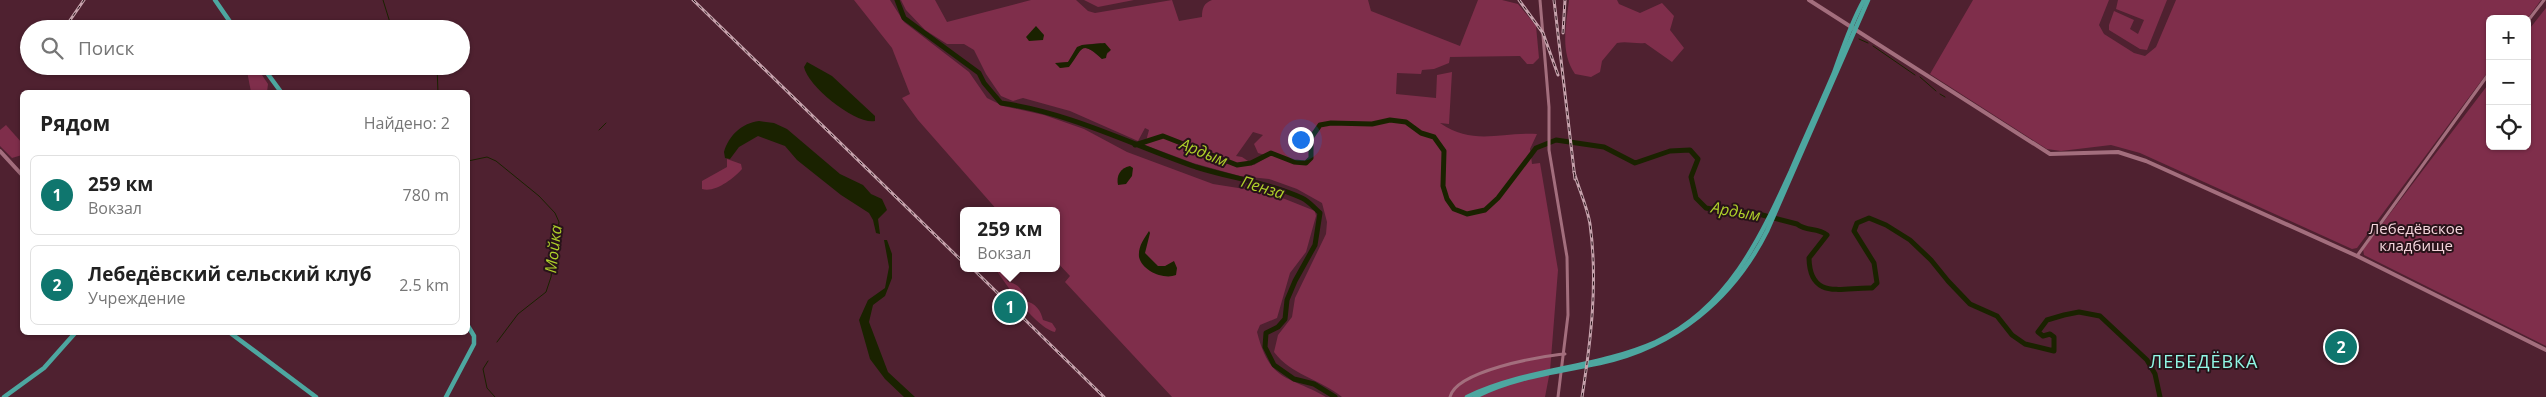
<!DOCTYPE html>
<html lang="ru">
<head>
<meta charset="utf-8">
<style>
	:root { --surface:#fff; --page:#f6f6f6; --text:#222; --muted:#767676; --line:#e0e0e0; --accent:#0f766e }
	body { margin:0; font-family:"Open Sans",sans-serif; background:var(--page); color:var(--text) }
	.controls { position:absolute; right:15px; top:15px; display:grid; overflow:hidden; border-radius:8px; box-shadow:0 1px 4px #0004 }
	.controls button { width:45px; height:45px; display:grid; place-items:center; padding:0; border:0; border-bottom:1px solid var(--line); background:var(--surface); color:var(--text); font:25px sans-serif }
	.you { position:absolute; left:1300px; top:139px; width:18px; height:18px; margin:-12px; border:4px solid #fff; border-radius:50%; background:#1a73e8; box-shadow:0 0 0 8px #1a73e833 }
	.badge { display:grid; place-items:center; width:32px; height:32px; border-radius:50%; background:var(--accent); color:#fff; font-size:16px; font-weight:700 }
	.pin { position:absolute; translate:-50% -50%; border:2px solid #fff; box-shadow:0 1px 5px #0006 }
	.popup { position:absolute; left:960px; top:207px; width:100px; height:65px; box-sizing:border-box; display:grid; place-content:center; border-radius:8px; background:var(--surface); filter:drop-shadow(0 1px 4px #0005); font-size:16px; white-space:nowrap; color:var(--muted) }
	.popup b { font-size:19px; color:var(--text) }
	.popup::after { content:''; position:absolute; left:50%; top:100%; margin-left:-10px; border:10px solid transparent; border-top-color:var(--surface) }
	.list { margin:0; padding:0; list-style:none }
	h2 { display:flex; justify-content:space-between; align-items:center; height:65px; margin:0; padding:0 20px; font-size:21px }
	h2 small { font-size:16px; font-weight:400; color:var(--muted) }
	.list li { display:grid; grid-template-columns:32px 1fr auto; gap:15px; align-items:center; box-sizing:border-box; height:80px; margin:0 10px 10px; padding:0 10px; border:1px solid var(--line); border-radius:8px }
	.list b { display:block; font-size:19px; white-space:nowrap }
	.list p { margin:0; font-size:16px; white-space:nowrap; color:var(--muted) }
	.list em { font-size:16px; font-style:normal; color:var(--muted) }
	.icon { flex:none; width:28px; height:28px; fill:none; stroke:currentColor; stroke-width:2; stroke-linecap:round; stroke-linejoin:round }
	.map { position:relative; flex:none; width:2546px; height:397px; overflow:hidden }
	.search { position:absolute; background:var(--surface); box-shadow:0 1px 4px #0004; left:20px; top:20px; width:450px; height:55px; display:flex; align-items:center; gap:12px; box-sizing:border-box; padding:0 18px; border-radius:28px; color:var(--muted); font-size:19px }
	.panel { position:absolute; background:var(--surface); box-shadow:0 1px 4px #0004; left:20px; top:90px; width:450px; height:245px; border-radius:8px }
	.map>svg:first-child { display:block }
	.green { fill:#7f2e4b; fill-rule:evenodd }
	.water { fill:#1a2200 }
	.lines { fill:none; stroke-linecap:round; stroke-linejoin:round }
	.stream { stroke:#1a2200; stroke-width:1 }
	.river { stroke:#1a2200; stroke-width:5 }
	.tertiary { stroke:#a36e7d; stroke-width:3 }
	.secondary { stroke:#a36e7d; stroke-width:4 }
	.primary { stroke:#4da7a0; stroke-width:4.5 }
	.rail-casing { stroke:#c6a2ac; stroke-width:3 }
	.rail { stroke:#281319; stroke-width:1; stroke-dasharray:4; stroke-linecap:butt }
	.labels { text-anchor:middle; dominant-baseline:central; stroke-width:4; stroke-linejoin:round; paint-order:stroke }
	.park-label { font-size:15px; fill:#f5d6dd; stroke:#281319 }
	.water-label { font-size:16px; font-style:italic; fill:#afd12a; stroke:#281319 }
	.quarter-label { font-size:18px; letter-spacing:1px; fill:#91f8e6; stroke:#281319 }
</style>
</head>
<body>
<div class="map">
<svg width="2546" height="397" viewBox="0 0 2546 397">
	<rect width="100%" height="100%" fill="#4f2130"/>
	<g class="green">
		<path d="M854,0H890L904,22L969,72L987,98L1003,106L1044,115L1084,129L1127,152L1213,184L1251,190L1285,199L1315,211L1316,216L1306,252L1290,273L1277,318L1260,325L1257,332C1270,383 1288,375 1326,397H1172L1065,282L1070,276L1056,261V211H998L918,120L902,98L910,94L892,48Z"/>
		<path d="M901,0H935L947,22L1031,0H1076L1088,11L1095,13L1172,0L1179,21L1202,17C1202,8 1204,3 1212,0H1368L1371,11L1460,46L1478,0H1502L1518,4L1536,26L1539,58L1533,64H1527L1520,56L1450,57L1449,63L1434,69L1422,70L1421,74L1397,73L1396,94L1436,98L1437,75L1452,72L1449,124L1440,123C1474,146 1499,132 1537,134L1530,149L1532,164L1540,163L1558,270L1550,371L1545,397H1342C1318,378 1291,375 1274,352L1278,335L1292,317L1295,298L1326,234L1327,222L1322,203L1297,189L1269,179L1240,176L1193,163L1145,145L1149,130L1145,128L1138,141L1070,111L1023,98L1013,101L1001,96L986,74L974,50L964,44H947L925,30L906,10ZM1101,43L1110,51L1102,59C1081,40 1083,48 1069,66L1060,68L1058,63L1068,62L1082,45ZM1253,132L1263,135L1254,144L1258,153L1269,156L1254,165L1242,157L1236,156Z"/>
		<path d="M1084,0H1134L1098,7Z"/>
		<path d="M1569,0H1617L1619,4L1640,13L1662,3L1674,16L1670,30L1684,48L1672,62L1645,43C1635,44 1627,41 1617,43L1602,61L1600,72L1591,77L1575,74C1560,52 1566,26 1569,0Z"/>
		<path d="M1973,0H2109L2099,25L2104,34L2134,53L2145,56L2156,47L2176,0H2541L2527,19H2490V69L2357,248L2352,249L2140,153L2111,145L2061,151L2047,149L1930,74Z"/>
		<path d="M2118,0H2167L2147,50L2140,49L2109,30V25L2114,11L2134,20L2130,29L2138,34L2144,20L2116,9Z"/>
		<path d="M2546,8V346L2364,255L2363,249L2490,82V146H2527V32Z"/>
		<path d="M246,66H256L268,84L267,92H251Z"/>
		<path d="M6,125L22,143V155L12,158L0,146V130Z"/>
		<path d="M727,159L741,164L742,169C733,179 715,193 702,189V181L727,167Z"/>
		<path d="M995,268H1000L1008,282C1018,283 1024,291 1025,301C1036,303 1041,311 1043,320L1052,323L1056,329L1055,332C1036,328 1006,285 995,268Z"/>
	</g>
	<g class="water">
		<path d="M1036,26L1044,35L1043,40L1029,41L1026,37Z"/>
		<path d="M1105,43L1111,50L1107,53L1106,58L1102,59C1080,39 1083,49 1069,67L1060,68L1055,63L1068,62L1077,47L1082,45Z"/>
		<path d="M807,62L832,76L875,116V121C856,125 808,87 804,67Z"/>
		<path d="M759,121L774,123L787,129L840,174L863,185L871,194L882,199L887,210L878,219L880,234L876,233L873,220L869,213L841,195L797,160L785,146L758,136L739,147L730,159L725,158L724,152C729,135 742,123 759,121Z"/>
		<path d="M1130,166L1133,168L1132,176L1126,184L1118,185C1116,176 1120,168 1130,166Z"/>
		<path d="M1149,231L1150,233L1145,253L1158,266H1165L1174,261L1177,268L1176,275C1164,280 1142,271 1139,257C1138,246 1144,239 1149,231Z"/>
		<path d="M884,240H887L892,254V278L885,296L873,305L869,322L888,372L915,397H904L885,379L870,359L859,320L868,300L885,288L889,267Z"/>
	</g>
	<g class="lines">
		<g class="stream">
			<path d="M383,0L392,29"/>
			<path d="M1859,39L1868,43"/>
			<path d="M1873,46L1915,75"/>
			<path d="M437,66L438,92"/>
			<path d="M1920,77L1936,91"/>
			<path d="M1940,94L1945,97"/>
			<path d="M599,130L606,123"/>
			<path d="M468,161L487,157L496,161L539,196L555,213L559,222L551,277L546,292L518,314L497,342"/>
			<path d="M488,361L483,369L487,388L495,397"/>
		</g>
		<g class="river">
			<path d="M897,0L904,18L979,73L984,83L1001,103C1071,113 1130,144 1196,167C1231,178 1269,183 1302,198C1309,201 1314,208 1320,213L1315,245L1295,281L1287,300L1285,319L1278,327L1266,333L1265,347L1274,365L1294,379L1314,384L1335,397"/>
			<path d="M1135,145L1163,136L1237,165L1251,163L1271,153L1294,162L1306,163L1311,158V138L1320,125L1331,123L1372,124L1390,120L1406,122L1421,133L1434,137L1444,151L1443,186L1447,199L1454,209L1467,214L1485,210L1498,198L1536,148L1556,140L1604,147L1635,163L1670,151L1690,150L1698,159L1691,177L1696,198L1706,208L1732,213L1751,212L1797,224C1807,232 1817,227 1827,235L1809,258C1810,301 1842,287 1872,288L1877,283L1874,263L1854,231L1857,223L1869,218L1886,225L1910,240L1931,260L1948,281L1970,304L1997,316L2012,335L2025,344L2054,351V337L2050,334L2043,336L2038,332L2047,320L2064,315L2079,312L2100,316L2147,360L2155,374L2160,397"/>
		</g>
		<g class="tertiary">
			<path d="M1540,0L1549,107V150L1567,257L1568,315L1558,397"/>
			<path d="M2527,22L2544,0"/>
			<path d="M2357,256L2490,72"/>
			<path d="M1450,397C1456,371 1540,356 1565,354"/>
		</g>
		<g class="secondary">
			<path d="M1809,0L2050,154L2118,152L2146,161L2357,256L2546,350"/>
			<path d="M0,151L22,175"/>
		</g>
		<g class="primary">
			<path d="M215,0L235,29"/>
			<path d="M262,66L281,92"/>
			<path d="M229,332L316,397"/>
			<path d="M4,397L44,368L76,332"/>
			<path d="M446,397L474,344V336L468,326"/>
			<path d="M1467,397C1527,368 1595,369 1656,342C1728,308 1760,239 1791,171C1805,138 1820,106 1834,73C1843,48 1851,23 1864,0"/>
			<path d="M1475,397C1513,377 1558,372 1600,363C1675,347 1733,299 1767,231L1868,0"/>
		</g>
		<defs>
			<g id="rail">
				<path d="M693,0L964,263"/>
				<path d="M1519,0L1543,33L1558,75"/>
				<path d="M1554,0L1575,179"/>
				<path d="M64,29L84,0"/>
				<path d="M1563,33L1565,0"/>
				<path d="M1574,172C1579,190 1587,206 1590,224C1598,282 1591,340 1582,397"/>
				<path d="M972,268L1104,397"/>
			</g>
		</defs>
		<use href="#rail" class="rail-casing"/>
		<use href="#rail" class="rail"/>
	</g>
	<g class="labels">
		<g class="park-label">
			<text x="2416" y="228">Лебедёвское<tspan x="2416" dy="17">кладбище</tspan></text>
		</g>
		<g class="water-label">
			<text transform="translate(1204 152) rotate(22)">Ардым</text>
			<text transform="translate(1263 187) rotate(17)">Пенза</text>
			<text transform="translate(1736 211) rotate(10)">Ардым</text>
			<text transform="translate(553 249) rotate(-83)">Мойка</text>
		</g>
		<g class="quarter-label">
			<text x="2204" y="361">ЛЕБЕДЁВКА</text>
		</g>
	</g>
</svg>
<div class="controls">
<button>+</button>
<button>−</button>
<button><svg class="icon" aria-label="locate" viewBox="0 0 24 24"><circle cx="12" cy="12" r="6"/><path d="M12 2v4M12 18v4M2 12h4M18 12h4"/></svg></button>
</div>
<div class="you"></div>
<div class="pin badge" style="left:1010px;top:307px">1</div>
<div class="popup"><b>259 км</b>Вокзал</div>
<div class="pin badge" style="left:2341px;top:347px">2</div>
<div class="search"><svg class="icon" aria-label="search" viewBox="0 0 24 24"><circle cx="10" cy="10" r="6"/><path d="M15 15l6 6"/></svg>Поиск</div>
<section class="panel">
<h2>Рядом<small>Найдено: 2</small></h2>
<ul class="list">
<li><span class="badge">1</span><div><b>259 км</b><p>Вокзал</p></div><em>780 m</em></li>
<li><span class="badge">2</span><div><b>Лебедёвский сельский клуб</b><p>Учреждение</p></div><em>2.5 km</em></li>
</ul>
</section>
</div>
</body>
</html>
